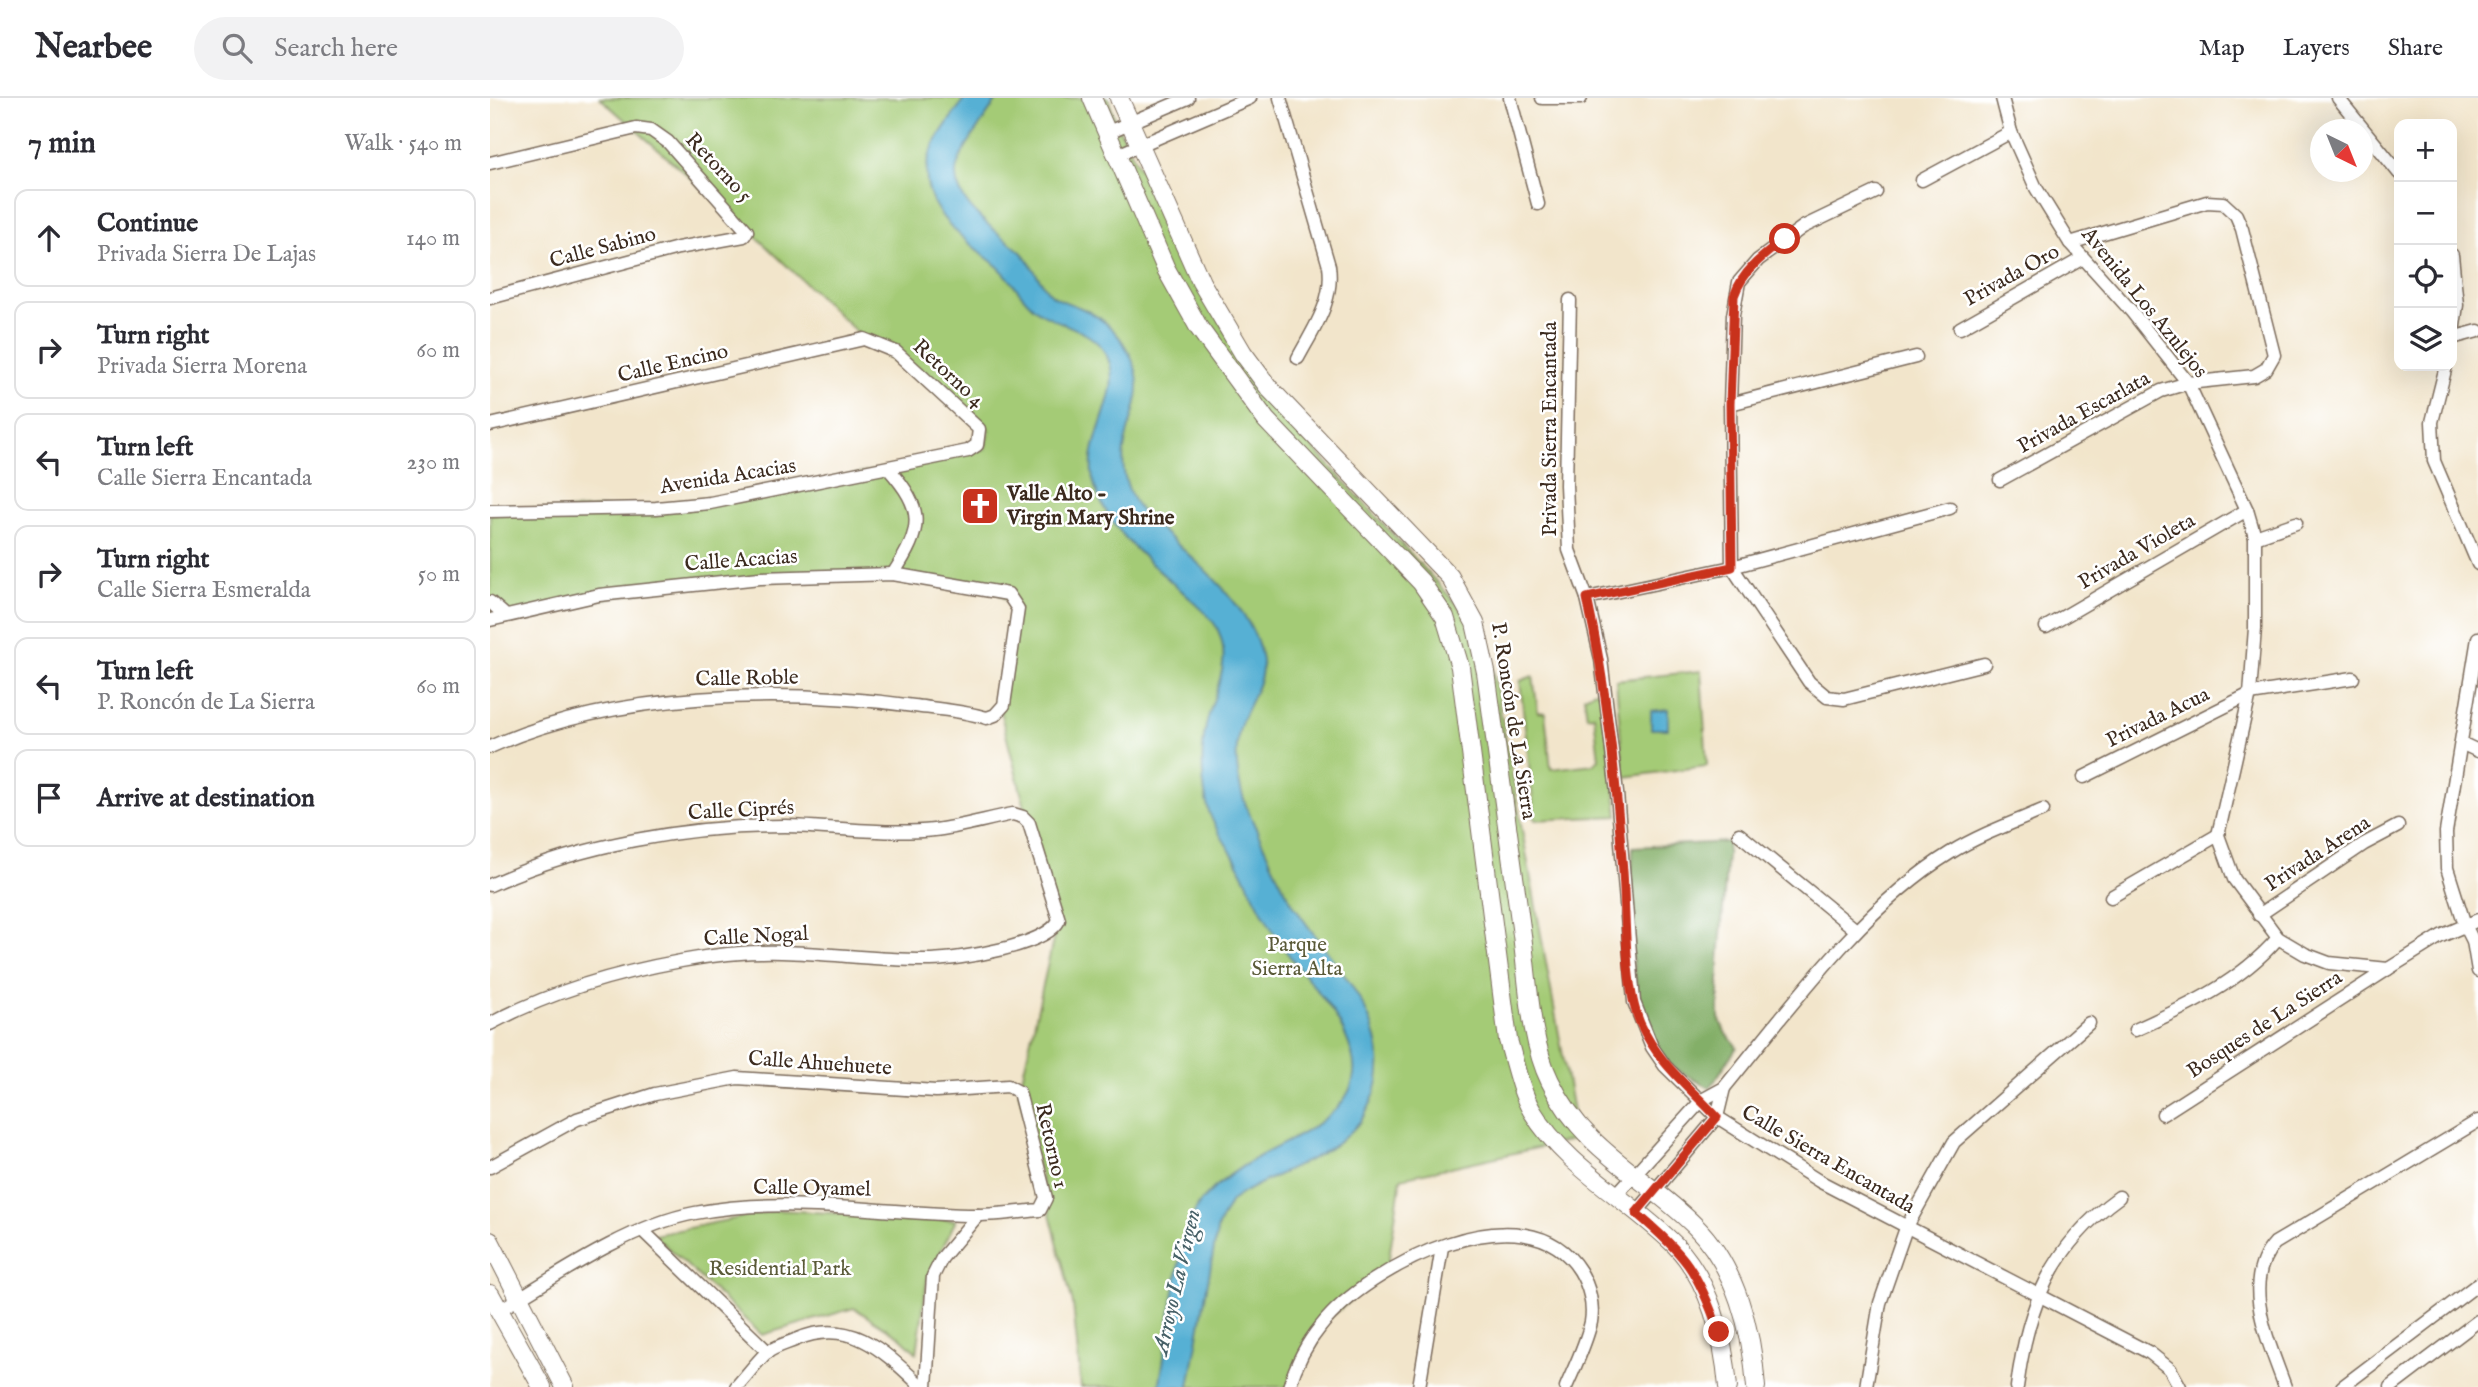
<!DOCTYPE html>
<html lang="en">
<head>
<meta charset="utf-8">
<style>
	:root { --surface:#fff; --page:#f2f2f3; --text:#2b2b33; --muted:#7c7c81; --line:#e1e1e2 }
	body { margin:0; font-family:"IM FELL English",serif; background:var(--page); color:var(--text) }
	.controls { position:absolute; right:21px; top:21px; display:grid; overflow:hidden; border-radius:14px; box-shadow:0 7px 28px #0002 }
	.controls button { width:63px; height:63px; display:grid; place-items:center; padding:0; border:0; border-bottom:2px solid var(--line); background:var(--surface); color:var(--text); font:35px sans-serif }
	.compass { position:absolute; left:1820px; top:21px; width:63px; height:63px; border-radius:50%; background:var(--surface); box-shadow:0 7px 28px #0002; rotate:137deg }
	.stop { position:absolute; width:21px; height:21px; margin:-16px; border:5px solid #c8321e; border-radius:50%; background:#fff }
	.stop.end { background:#c8321e; border-color:#fff; box-shadow:0 2px 7px #0008 }
	.list { margin:0; padding:0; list-style:none }
	h2 { display:flex; justify-content:space-between; align-items:center; height:91px; margin:0; padding:0 28px; font-size:30px }
	h2 small { font-size:23px; font-weight:400; color:var(--muted) }
	.list li { display:grid; grid-template-columns:46px 1fr auto; gap:21px; align-items:center; box-sizing:border-box; height:98px; margin:0 14px 14px; padding:0 14px; border:2px solid var(--line); border-radius:14px }
	.list b { display:block; font-size:26px; white-space:nowrap }
	.list p { margin:0; font-size:23px; white-space:nowrap; color:var(--muted) }
	.list em { font-size:23px; font-style:normal; color:var(--muted) }
	.icon { flex:none; width:38px; height:38px; fill:none; stroke:currentColor; stroke-width:2; stroke-linecap:round; stroke-linejoin:round }
	.map { position:relative; flex:none; width:1988px; height:1289px; overflow:hidden }
	header { display:flex; align-items:center; gap:42px; box-sizing:border-box; height:98px; padding:0 35px; background:var(--surface); border-bottom:2px solid var(--line) }
	header strong { font-size:33px }
	nav { display:flex; gap:38px; margin-inline-start:auto; font-size:24px }
	.search { width:490px; height:63px; background:var(--page); display:flex; align-items:center; gap:18px; box-sizing:border-box; padding:0 24px; border-radius:38px; color:var(--muted); font-size:26px }
	main { display:flex }
	aside { flex:1; background:var(--surface) }
	.map>svg:first-child { display:block }
	.green { fill:#a4cb76; stroke:#707a4a; stroke-width:2 }
	.forest { fill:#83af67; stroke:#5f6c42; stroke-width:2 }
	.water { fill:#57b0d4; stroke:#496d79; stroke-width:2 }
	.lines { fill:none; stroke-linecap:round; stroke-linejoin:round }
	.street-casing { stroke:#7b6b5b; stroke-width:15 }
	.secondary-casing { stroke:#7b6b5b; stroke-width:20 }
	.street { stroke:#fff; stroke-width:12 }
	.secondary { stroke:#fff; stroke-width:18 }
	.route { stroke:#c8321e; stroke-width:9 }
	.labels { text-anchor:middle; dominant-baseline:central; stroke-width:5; stroke-linejoin:round; paint-order:stroke }
	.street-label { font-size:21px; fill:#3b2a1e; stroke:#fff }
	.poi-label { font-size:21px; font-weight:bold; fill:#3b2a1e; stroke:#fff; text-anchor:start }
	.park-label { font-size:21px; fill:#5a5a38; stroke:#fff }
	.water-label { font-size:23px; font-style:italic; fill:#466067; stroke:#fff }
</style>
</head>
<body>
<header>
<strong>Nearbee</strong>
<div class="search"><svg class="icon" aria-label="search" viewBox="0 0 24 24"><circle cx="10" cy="10" r="6"/><path d="M15 15l6 6"/></svg>Search here</div>
<nav><a>Map</a><a>Layers</a><a>Share</a></nav>
</header>
<main>
<aside>
<h2>7 min<small>Walk · 540 m</small></h2>
<ul class="list">
<li><svg class="icon" aria-label="ahead" viewBox="0 0 24 24"><path d="M12 20V5M6 11l6-6 6 6"/></svg><div><b>Continue</b><p>Privada Sierra De Lajas</p></div><em>140 m</em></li>
<li><svg class="icon" aria-label="right" viewBox="0 0 24 24"><path d="M7 20v-9h11M14 6l5 5-5 5"/></svg><div><b>Turn right</b><p>Privada Sierra Morena</p></div><em>60 m</em></li>
<li><svg class="icon" aria-label="left" viewBox="0 0 24 24"><path d="M17 20v-9H6M10 6l-5 5 5 5"/></svg><div><b>Turn left</b><p>Calle Sierra Encantada</p></div><em>230 m</em></li>
<li><svg class="icon" aria-label="right" viewBox="0 0 24 24"><path d="M7 20v-9h11M14 6l5 5-5 5"/></svg><div><b>Turn right</b><p>Calle Sierra Esmeralda</p></div><em>50 m</em></li>
<li><svg class="icon" aria-label="left" viewBox="0 0 24 24"><path d="M17 20v-9H6M10 6l-5 5 5 5"/></svg><div><b>Turn left</b><p>P. Roncón de La Sierra</p></div><em>60 m</em></li>
<li><svg class="icon" aria-label="arrive" viewBox="0 0 24 24"><path d="M6 21V4h12l-3 4 3 4H6"/></svg><div><b>Arrive at destination</b></div></li>
</ul>
</aside>
<div class="map">
<svg width="1988" height="1289" viewBox="0 0 1988 1289">
	<rect width="100%" height="100%" fill="#fff"/>
	<filter id="ink" filterUnits="userSpaceOnUse"><feTurbulence type="fractalNoise" baseFrequency=".0143" numOctaves="2"/><feDisplacementMap in="SourceGraphic" scale="14" xChannelSelector="R" yChannelSelector="G"/><feConvolveMatrix kernelMatrix="1 2 1 2 8 2 1 2 1" color-interpolation-filters="sRGB"/></filter>
	<filter id="wash" filterUnits="userSpaceOnUse"><feTurbulence type="fractalNoise" baseFrequency=".00686" numOctaves="4" result="noise"/><feDisplacementMap in="SourceGraphic" scale="28" xChannelSelector="R" yChannelSelector="G"/><feGaussianBlur stdDeviation="1.57" result="paint"/><feColorMatrix in="noise" values="0 0 0 0 0 0 0 0 0 0 0 0 0 0 0 0 0 1.4 0 .05"/><feComposite in="paint" operator="in"/></filter>
	<g filter="url(#wash)">
		<rect width="100%" height="100%" fill="#f2e5cb"/>
		<g class="green">
			<path d="M110,0H618L628,29L761,282L997,539L1088,1041L911,1080L897,1173L832,1226L799,1289H591L583,1206L529,994L566,829L510,613L527,511L506,493L403,476L192,486L0,523V416L220,405L495,351L499,332L374,241L256,129Z"/>
			<path d="M1211,573L1217,668L1134,679L1126,582Z"/>
			<path d="M1043,578L1048,614L1055,615L1061,671L1104,666L1109,661L1104,617L1097,618L1094,598L1112,590L1128,718L1045,722L1030,583Z"/>
			<path d="M287,1112L466,1122L437,1182L427,1255L410,1239L364,1210L272,1237L164,1137Z"/>
		</g>
		<path class="forest" d="M1238,744L1229,863V920L1235,934L1247,949L1220,990C1206,982 1184,973 1175,960C1134,908 1140,813 1143,749Z"/>
		<g class="water">
			<path d="M475,0H508C498,17 467,56 466,74C464,107 510,135 531,154C543,166 549,185 562,197C570,203 582,206 591,210C617,221 634,240 644,266C663,316 606,348 651,414C691,452 765,504 772,563C774,584 759,604 752,623C742,651 747,688 759,715C773,745 786,778 803,806C836,860 903,917 887,987C872,1053 803,1065 753,1095L741,1103L728,1128L699,1289H669C678,1247 687,1126 714,1100C730,1083 750,1069 770,1058C806,1038 878,1011 862,956C850,913 821,887 795,852C775,824 762,792 746,762C737,747 725,731 719,714C712,689 710,654 716,628C723,595 744,564 727,530C720,517 706,506 695,496C661,465 620,435 605,389C588,341 641,294 614,253C600,231 569,227 548,213C531,201 522,180 506,167C476,143 431,113 437,68C440,45 462,20 475,0Z"/>
			<path d="M1178,611V631H1161V613Z"/>
		</g>
	</g>
	<g filter="url(#ink)">
		<g class="lines">
			<defs>
				<g id="street">
					<path d="M790,0L839,168C844,203 824,230 808,260"/>
					<path d="M1020,0L1048,106"/>
					<path d="M1052,0H1091"/>
					<path d="M1512,0L1521,34L1546,90L1580,145L1642,214L1698,285L1757,412L1765,439V530L1760,596L1728,737L1744,781L1788,840L1815,856L1839,865L1898,871L1951,838L1988,822"/>
					<path d="M1848,0L1909,75"/>
					<path d="M616,35L698,0"/>
					<path d="M625,58L760,0"/>
					<path d="M0,65L146,30L161,32L178,44L257,133L254,138L188,150L0,200"/>
					<path d="M1432,82L1521,34"/>
					<path d="M1386,94L1313,129L1268,162L1249,184L1243,217L1240,306L1242,469L1319,584L1337,599L1354,601L1494,566"/>
					<path d="M1962,157L1967,207L1962,242"/>
					<path d="M1080,202L1076,387L1079,452L1097,500L1111,561L1127,695L1144,904L1162,949L1175,968L1227,1019L1329,1083L1660,1255L1680,1271L1690,1289"/>
					<path d="M1470,230L1593,160"/>
					<path d="M1962,240L1988,233"/>
					<path d="M1956,268L1942,324L1944,363L1988,466"/>
					<path d="M1240,306L1426,259"/>
					<path d="M0,327L374,241L406,254L489,331L487,347L478,353L220,405L166,410L0,413"/>
					<path d="M398,370C435,412 433,430 403,476"/>
					<path d="M1510,382L1671,293L1698,285L1764,278L1776,271L1784,257L1752,131L1746,117L1733,105L1717,104L1580,145"/>
					<path d="M1765,439L1806,425"/>
					<path d="M1097,500L1242,469L1460,410"/>
					<path d="M0,504L16,518"/>
					<path d="M0,522L109,497L270,480L403,476L518,496L528,511L514,607L505,617L497,620C474,613 448,611 424,608C292,590 124,593 0,649"/>
					<path d="M1556,529L1757,412"/>
					<path d="M1988,540L1956,734L1957,770L1975,827L1983,843L1988,873"/>
					<path d="M1971,645L1988,653"/>
					<path d="M1594,679L1760,596L1863,580"/>
					<path d="M1249,736L1366,832"/>
					<path d="M0,787C90,746 197,728 295,728C345,729 395,737 444,732C470,729 497,721 523,716L533,719L539,725L569,822C557,848 470,861 441,862C392,863 341,855 292,854C260,853 223,857 191,863C125,875 59,894 0,926"/>
					<path d="M1621,799L1728,737"/>
					<path d="M1769,817L1874,746L1908,728"/>
					<path d="M1645,932C1699,908 1750,884 1788,840"/>
					<path d="M1673,1016L1898,871"/>
					<path d="M0,1069L87,1021L165,996L247,980L446,993L518,988L529,994L556,1100L550,1112C529,1114 507,1117 486,1117C392,1116 297,1097 205,1115C140,1127 66,1178 10,1212"/>
					<path d="M1124,1099L1212,1002L1234,990C1299,911 1372,809 1460,755C1489,737 1522,725 1553,712"/>
					<path d="M1146,1115L1227,1019L1234,990"/>
					<path d="M153,1133L278,1254"/>
					<path d="M246,1289C256,1278 265,1266 275,1256C283,1249 295,1246 305,1242C360,1218 394,1253 432,1289"/>
					<path d="M436,1289L443,1178L452,1160L488,1117"/>
					<path d="M799,1289C806,1266 816,1246 831,1228C877,1169 1037,1086 1090,1173C1099,1188 1104,1207 1101,1224C1096,1246 1085,1268 1076,1289"/>
					<path d="M929,1289L952,1149"/>
					<path d="M1376,1289L1390,1205L1416,1130L1464,1044L1599,925"/>
					<path d="M1527,1289C1537,1209 1562,1147 1629,1099"/>
					<path d="M1795,1289C1780,1246 1749,1184 1785,1145L1988,1023"/>
					<path d="M1852,1289L1988,1186"/>
					<path d="M1901,1289L1988,1223"/>
				</g>
				<g id="secondary">
					<path d="M602,0L676,171L709,230L776,322L931,484L955,519L970,569L1018,942C1025,966 1030,992 1042,1013C1076,1070 1139,1101 1185,1147C1220,1183 1234,1241 1238,1289"/>
					<path d="M629,0L711,184L753,255L779,290L960,479L985,525L996,574C1008,662 1020,750 1032,837C1038,882 1040,943 1060,983C1094,1054 1154,1077 1205,1128C1246,1169 1262,1233 1266,1289"/>
					<path d="M0,1143L75,1289"/>
					<path d="M0,1196L52,1289"/>
				</g>
			</defs>
			<use href="#street" class="street-casing"/>
			<use href="#secondary" class="secondary-casing"/>
			<use href="#street" class="street"/>
			<use href="#secondary" class="secondary"/>
		</g>
	</g>
	<g class="lines" filter="url(#ink)">
		<path class="route" d="M1229,1234C1208,1173 1195,1156 1146,1115L1227,1019C1198,988 1168,965 1150,925C1134,888 1136,816 1133,773C1126,681 1117,590 1097,500L1242,469L1240,306L1244,198C1253,172 1274,157 1295,141"/>
	</g>
	<defs>
		<symbol id="church-square" viewBox="-11 -11 22 22"><rect x="-9" y="-9" width="18" height="18" rx="4" fill="#c8321e" stroke="#fff"/><path d="M-1.2-6h2.4v3.5h3.3v2.4h-3.3V6h-2.4V-.1h-3.3v-2.4h3.3Z" fill="#fff"/></symbol>
	</defs>
	<g fill-rule="evenodd">
		<use href="#church-square" x="468" y="386" width="44" height="44"/>
	</g>
	<g class="labels">
		<g class="street-label">
			<text transform="translate(228 70) rotate(47)">Retorno 5</text>
			<text transform="translate(113 150) rotate(-15)">Calle Sabino</text>
			<text transform="translate(1522 178) rotate(-29)">Privada Oro</text>
			<text transform="translate(1654 205) rotate(51)">Avenida Los Azulejos</text>
			<text transform="translate(183 266) rotate(-13)">Calle Encino</text>
			<text transform="translate(458 276) rotate(43)">Retorno 4</text>
			<text transform="translate(1594 315) rotate(-29)">Privada Escarlata</text>
			<text transform="translate(1060 331) rotate(-90)">Privada Sierra Encantada</text>
			<text transform="translate(238 379) rotate(-9)">Avenida Acacias</text>
			<text transform="translate(1647 454) rotate(-30)">Privada Violeta</text>
			<text transform="translate(251 463) rotate(-4)">Calle Acacias</text>
			<text transform="translate(257 581) rotate(-1)">Calle Roble</text>
			<text transform="translate(1668 620) rotate(-26)">Privada Acua</text>
			<text transform="translate(1023 623) rotate(81)">P. Roncón de La Sierra</text>
			<text transform="translate(251 713) rotate(-3)">Calle Ciprés</text>
			<text transform="translate(1828 756) rotate(-33)">Privada Arena</text>
			<text transform="translate(266 839) rotate(-3)">Calle Nogal</text>
			<text transform="translate(1775 927) rotate(-33)">Bosques de La Sierra</text>
			<text transform="translate(330 966) rotate(4)">Calle Ahuehuete</text>
			<text transform="translate(561 1048) rotate(77)">Retorno 1</text>
			<text transform="translate(1338 1062) rotate(30)">Calle Sierra Encantada</text>
			<text transform="translate(322 1091) rotate(1)">Calle Oyamel</text>
		</g>
		<g class="poi-label">
			<text x="517" y="396">Valle Alto -<tspan x="517" dy="24">Virgin Mary Shrine</tspan></text>
		</g>
		<g class="park-label">
			<text x="807" y="847">Parque<tspan x="807" dy="24">Sierra Alta</tspan></text>
			<text x="290" y="1171">Residential Park</text>
		</g>
		<g class="water-label">
			<text transform="translate(687 1184) rotate(-77)">Arroyo La Virgen</text>
		</g>
	</g>
</svg>
<div class="controls">
<button>+</button>
<button>−</button>
<button><svg class="icon" aria-label="locate" viewBox="0 0 24 24"><circle cx="12" cy="12" r="6"/><path d="M12 2v4M12 18v4M2 12h4M18 12h4"/></svg></button>
<button><svg class="icon" aria-label="layers" viewBox="0 0 24 24"><path d="M12 4l9 5-9 5-9-5zM3 14l9 5 9-5"/></svg></button>
</div>
<svg class="compass" viewBox="-18 -18 36 36"><path d="M0-13l5 13h-10z" fill="#e53935"/><path d="M0 13l5-13h-10z" fill="#7c7c81"/></svg>
<div class="stop" style="left:1295px;top:141px"></div>
<div class="stop end" style="left:1229px;top:1234px"></div>
</div>
</main>
</body>
</html>
